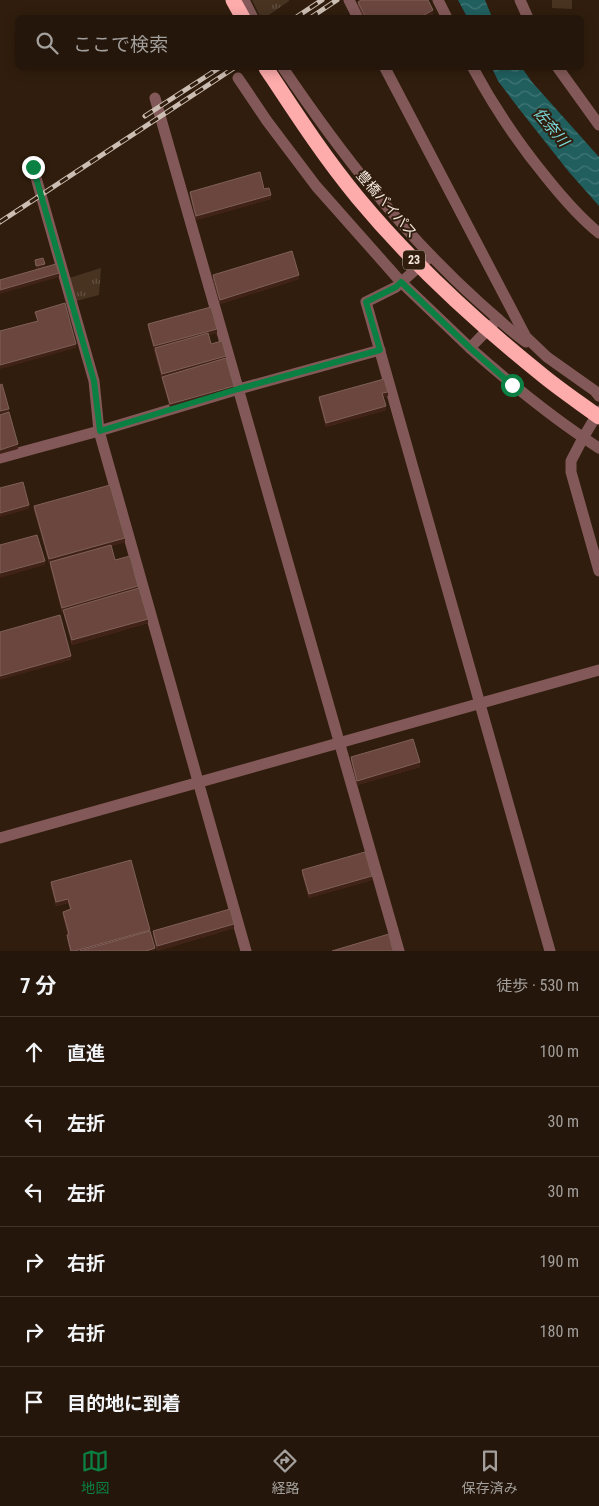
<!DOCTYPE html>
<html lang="ja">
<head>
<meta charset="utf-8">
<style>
	:root { --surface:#24160a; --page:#2c1f13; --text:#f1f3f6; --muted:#a39f9c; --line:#41352b; --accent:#0b8043 }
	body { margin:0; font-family:"Roboto Condensed","Noto Sans JP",sans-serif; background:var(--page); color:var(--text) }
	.stop { position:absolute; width:15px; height:15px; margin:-11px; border:4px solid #0b8043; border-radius:50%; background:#fff }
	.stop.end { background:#0b8043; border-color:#fff; box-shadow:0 1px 5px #0008 }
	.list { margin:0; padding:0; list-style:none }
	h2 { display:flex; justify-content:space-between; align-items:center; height:65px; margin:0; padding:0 20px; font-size:21px }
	h2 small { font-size:16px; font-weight:400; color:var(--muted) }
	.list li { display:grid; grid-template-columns:32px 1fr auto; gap:15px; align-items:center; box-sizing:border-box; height:70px; padding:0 20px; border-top:1px solid var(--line) }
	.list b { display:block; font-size:19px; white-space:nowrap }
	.list em { font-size:16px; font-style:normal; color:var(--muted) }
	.icon { flex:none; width:28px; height:28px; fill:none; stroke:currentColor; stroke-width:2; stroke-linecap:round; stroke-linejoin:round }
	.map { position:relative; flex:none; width:599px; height:951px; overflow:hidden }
	.search { position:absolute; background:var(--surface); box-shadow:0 2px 12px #0003; left:15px; right:15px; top:15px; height:55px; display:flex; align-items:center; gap:12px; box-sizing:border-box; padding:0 18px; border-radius:8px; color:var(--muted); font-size:19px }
	.sheet { height:485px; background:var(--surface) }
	nav { display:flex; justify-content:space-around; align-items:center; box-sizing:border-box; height:70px; border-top:1px solid var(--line); background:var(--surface); font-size:14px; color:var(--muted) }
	nav a { display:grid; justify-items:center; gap:2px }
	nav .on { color:var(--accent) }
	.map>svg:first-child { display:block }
	.grass { fill:url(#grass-tufts) }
	.water { fill:url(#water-waves) }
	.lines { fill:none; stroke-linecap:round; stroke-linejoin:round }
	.minor { stroke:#825958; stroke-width:11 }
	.highway { stroke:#fdabab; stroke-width:15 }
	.rail-casing { stroke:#ccbeb3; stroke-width:5 }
	.rail { stroke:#301d0d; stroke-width:3; stroke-dasharray:9; stroke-linecap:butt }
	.highway-bridge { stroke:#fdabab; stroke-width:15 }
	.wall { fill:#59332b }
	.shaded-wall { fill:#412217 }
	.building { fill:#6a463f; stroke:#7f6058 }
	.route { stroke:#0b8043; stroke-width:6 }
	.labels { text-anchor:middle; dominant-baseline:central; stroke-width:4; stroke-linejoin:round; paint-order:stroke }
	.shield { fill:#301d0d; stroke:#baab9f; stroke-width:1 }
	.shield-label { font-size:12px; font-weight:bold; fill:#f5e8de }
	.street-label { font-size:14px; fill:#f5e8de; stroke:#301d0d }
	.water-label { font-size:15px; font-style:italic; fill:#7cddde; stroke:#301d0d }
</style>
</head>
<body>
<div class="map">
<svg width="599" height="951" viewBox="0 0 599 951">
	<defs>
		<pattern id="grass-tufts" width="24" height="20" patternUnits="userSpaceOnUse" patternTransform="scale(1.25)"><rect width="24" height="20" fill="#483321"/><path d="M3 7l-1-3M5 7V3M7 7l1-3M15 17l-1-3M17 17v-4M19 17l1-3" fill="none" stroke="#635141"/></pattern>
		<pattern id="water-waves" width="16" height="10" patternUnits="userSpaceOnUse" patternTransform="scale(1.25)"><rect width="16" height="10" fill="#215f5f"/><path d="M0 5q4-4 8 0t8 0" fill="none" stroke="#427676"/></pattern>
	</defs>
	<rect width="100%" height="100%" fill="#301d0d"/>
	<g class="grass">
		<path d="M252,0H289V1L266,17L261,18Z"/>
		<path d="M552,0H572V9L552,8Z"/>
		<path d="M101,268L99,295L76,301L69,278Z"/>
	</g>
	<g class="water">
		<path d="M458,0H485L492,17H467Z"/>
		<path d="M492,68H522L532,82L599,157V206L569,172L520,110L498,81Z"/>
	</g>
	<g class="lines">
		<g class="minor">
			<path d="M244,0L253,18"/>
			<path d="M349,0L358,18"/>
			<path d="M438,0L447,18"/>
			<path d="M520,0L528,18"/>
			<path d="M283,68C340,152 403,234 480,303C495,316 509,330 526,342"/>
			<path d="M385,68L526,337L547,357L595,391L599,396"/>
			<path d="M473,68C494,107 518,143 546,177C562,197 579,217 599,233"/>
			<path d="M558,68L599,125"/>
			<path d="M238,78L267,121L316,186L401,282L470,348L498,319"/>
			<path d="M155,98L399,951"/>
			<path d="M33,167L94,381L99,431L246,951"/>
			<path d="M431,256L396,287L366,302L550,951"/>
			<path d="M470,348C511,384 553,419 599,448"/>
			<path d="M599,411L583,438L571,461V472L599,571"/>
			<path d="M0,458L99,431L239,389L380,350"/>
			<path d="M0,838L599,670"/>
		</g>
		<path class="highway" d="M233,0L243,18"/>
		<defs>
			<g id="rail">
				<path d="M295,18L322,0"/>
				<path d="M310,18L337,0"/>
				<path d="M145,116L219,68"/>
				<path d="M0,222L234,68"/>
			</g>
		</defs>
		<use href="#rail" class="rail-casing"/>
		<use href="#rail" class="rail"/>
		<path class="highway-bridge" d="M266,68C295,112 324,157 358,198C412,263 475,321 541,374C559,389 580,403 599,417"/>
	</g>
	<g class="wall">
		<path d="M358,2L433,14L427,18H364L358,6Z"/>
		<path d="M264,189L271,199L196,220L190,196V192Z"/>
		<path d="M213,275L299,279L220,304L213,280Z"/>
		<path d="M148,324L217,333L209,335L211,344L226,358L234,390L170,408L148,328Z"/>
		<path d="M388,396L383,397L386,410L326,427L319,401V397Z"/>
		<path d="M34,506L125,542L111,546L115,560L138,589L148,623L72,645L63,612H62L50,566V563H49L34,510Z"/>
		<path d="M351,757L420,767L357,785L351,761Z"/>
		<path d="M302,870L372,880L309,898L302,874Z"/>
		<path d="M51,882L150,931L155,951H70L67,939V935H68L63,916V912L70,909L68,903L56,906L51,886Z"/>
		<path d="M234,928L157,951L153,935V931Z"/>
	</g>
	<g class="shaded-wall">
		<path d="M433,10V14L427,18H419Z"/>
		<path d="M271,195V199L196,220V216Z"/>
		<path d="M45,264V268L36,270V266Z"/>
		<path d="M59,273V277L0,294V290Z"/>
		<path d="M299,275V279L220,304V300Z"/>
		<path d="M217,329V333L154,350V346Z"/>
		<path d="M76,344V348L0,369V365Z"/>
		<path d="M226,356V360L162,378V374Z"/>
		<path d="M234,386V390L170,408V404Z"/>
		<path d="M388,392V396L382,398V393Z"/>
		<path d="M386,406V410L326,427V423Z"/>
		<path d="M9,409V413L0,415V411Z"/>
		<path d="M18,444V449L0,454V450Z"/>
		<path d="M29,505V509L0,517V513Z"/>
		<path d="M125,538V542L49,563V559Z"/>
		<path d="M45,561V565L0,578V573Z"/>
		<path d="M138,586V590L62,612V608Z"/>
		<path d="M148,619V623L72,645V640Z"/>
		<path d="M71,656V660L0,680V676Z"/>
		<path d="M420,762V767L357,785V781Z"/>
		<path d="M372,876V880L309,898V894Z"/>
		<path d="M68,899V903L56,906V902Z"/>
		<path d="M234,924V928L157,951V946Z"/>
		<path d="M150,930V934L89,951H75Z"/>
		<path d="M155,948V951H146Z"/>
	</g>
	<g class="building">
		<path d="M361,0H428L433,10L419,18H366L358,2Z"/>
		<path d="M260,172L264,189L269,188L271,195L196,216L190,192Z"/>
		<path d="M292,251L299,275L220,300L213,275Z"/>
		<path d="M43,258L45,264L36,266L35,260Z"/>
		<path d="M56,264L59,273L0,290V280Z"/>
		<path d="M65,303L76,344L0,365V331L38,321L35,312Z"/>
		<path d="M211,307L217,329L154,346L148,324Z"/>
		<path d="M208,333L211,344L222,341L226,356L162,374L155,348Z"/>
		<path d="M226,358L234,386L170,404L162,377Z"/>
		<path d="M384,379L388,392L382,393L386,406L326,423L319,397Z"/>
		<path d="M2,384L9,409L0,411V385Z"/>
		<path d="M9,412L18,444L0,450V415Z"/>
		<path d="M23,482L29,505L0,513V488Z"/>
		<path d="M110,485L125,538L49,559L34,506Z"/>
		<path d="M37,535L45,561L0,573V545Z"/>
		<path d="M111,545L115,560L130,556L138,586L62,608L50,562Z"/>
		<path d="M139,588L148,619L72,640L63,610Z"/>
		<path d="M60,615L71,656L0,676V632Z"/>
		<path d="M413,739L420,762L357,781L351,757Z"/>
		<path d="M365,852L372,876L309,894L302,870Z"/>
		<path d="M131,860L150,930L75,951H71L67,935L69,934L63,912L71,909L68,899L56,902L51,882Z"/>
		<path d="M230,909L234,924L157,946L153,931Z"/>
		<path d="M150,931L155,948L146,951H80Z"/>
		<path d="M389,934L393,951H332Z"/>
	</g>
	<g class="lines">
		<path class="route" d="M33,167L94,381L100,431L238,389L380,350L366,302L396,287L401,282L470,348L512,385"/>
	</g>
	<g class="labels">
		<rect class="shield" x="403" y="250.5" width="22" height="19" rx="4"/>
		<g class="shield-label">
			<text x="414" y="260">23</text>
		</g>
		<g class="street-label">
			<text transform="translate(387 204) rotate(49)">豊橋バイパス</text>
		</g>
		<g class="water-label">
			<text transform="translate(551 127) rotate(50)">佐奈川</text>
		</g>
	</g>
</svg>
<div class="stop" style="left:512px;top:385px"></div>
<div class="stop end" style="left:33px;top:167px"></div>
<div class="search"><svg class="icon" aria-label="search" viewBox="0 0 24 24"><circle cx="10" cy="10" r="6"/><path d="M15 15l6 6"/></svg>ここで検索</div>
</div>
<section class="sheet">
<h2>7 分<small>徒歩 · 530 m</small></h2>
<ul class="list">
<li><svg class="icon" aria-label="ahead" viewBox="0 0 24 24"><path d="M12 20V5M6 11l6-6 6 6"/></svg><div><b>直進</b></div><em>100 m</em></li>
<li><svg class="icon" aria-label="left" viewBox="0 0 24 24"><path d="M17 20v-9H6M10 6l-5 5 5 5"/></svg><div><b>左折</b></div><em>30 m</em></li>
<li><svg class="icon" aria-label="left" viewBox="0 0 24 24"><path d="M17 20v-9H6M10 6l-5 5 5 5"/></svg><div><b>左折</b></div><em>30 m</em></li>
<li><svg class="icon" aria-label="right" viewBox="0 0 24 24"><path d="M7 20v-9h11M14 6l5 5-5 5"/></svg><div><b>右折</b></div><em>190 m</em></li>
<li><svg class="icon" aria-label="right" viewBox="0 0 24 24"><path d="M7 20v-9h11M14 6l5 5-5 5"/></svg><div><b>右折</b></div><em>180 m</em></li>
<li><svg class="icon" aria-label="arrive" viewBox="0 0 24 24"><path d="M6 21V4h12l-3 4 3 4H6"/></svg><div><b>目的地に到着</b></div></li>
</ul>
</section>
<nav>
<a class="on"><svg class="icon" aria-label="map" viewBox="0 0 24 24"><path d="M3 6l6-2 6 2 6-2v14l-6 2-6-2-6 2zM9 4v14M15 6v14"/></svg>地図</a>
<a><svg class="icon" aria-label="directions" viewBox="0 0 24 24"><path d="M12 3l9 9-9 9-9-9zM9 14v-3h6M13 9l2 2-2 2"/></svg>経路</a>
<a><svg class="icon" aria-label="saved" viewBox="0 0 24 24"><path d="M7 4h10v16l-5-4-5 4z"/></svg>保存済み</a>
</nav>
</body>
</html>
